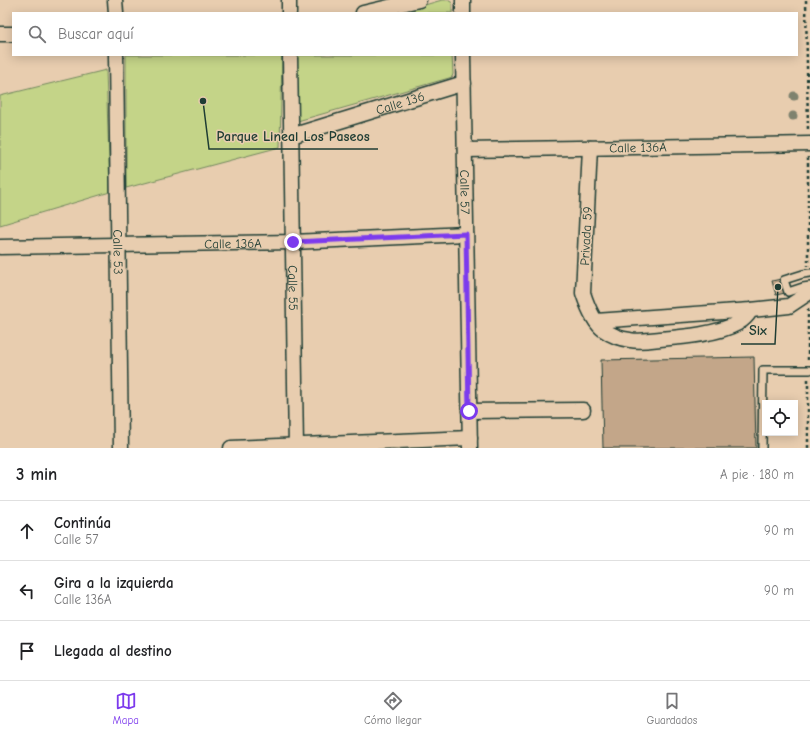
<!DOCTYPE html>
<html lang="es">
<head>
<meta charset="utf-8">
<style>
	:root { --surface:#fff; --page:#f6f6f6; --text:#202124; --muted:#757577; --line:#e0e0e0; --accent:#7c3aed }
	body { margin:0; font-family:"Comic Neue",sans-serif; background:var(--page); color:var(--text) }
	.controls { position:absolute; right:12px; bottom:12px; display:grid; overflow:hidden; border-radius:0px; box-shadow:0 2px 10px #0003 }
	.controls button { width:36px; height:36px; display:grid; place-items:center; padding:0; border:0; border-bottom:1px solid var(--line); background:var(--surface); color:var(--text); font:20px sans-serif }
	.stop { position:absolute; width:12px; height:12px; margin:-9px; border:3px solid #7c3aed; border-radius:50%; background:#fff }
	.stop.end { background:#7c3aed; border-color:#fff; box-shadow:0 1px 4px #0008 }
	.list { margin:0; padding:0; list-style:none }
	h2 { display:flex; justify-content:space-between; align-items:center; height:52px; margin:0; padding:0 16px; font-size:17px }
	h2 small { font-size:13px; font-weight:400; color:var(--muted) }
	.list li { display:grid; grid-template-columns:26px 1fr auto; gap:12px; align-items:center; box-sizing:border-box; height:60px; padding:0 16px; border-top:1px solid var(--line) }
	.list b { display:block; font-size:15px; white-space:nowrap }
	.list p { margin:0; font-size:13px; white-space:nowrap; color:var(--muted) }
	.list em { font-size:13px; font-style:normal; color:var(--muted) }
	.icon { flex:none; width:22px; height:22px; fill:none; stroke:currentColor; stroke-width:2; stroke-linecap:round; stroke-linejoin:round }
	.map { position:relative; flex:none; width:810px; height:448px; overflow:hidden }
	.search { position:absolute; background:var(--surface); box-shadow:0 2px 10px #0003; left:12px; right:12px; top:12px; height:44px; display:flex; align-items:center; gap:10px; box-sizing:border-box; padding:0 14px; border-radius:0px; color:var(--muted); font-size:15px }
	.sheet { height:232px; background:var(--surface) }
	nav { display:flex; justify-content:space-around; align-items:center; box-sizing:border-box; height:56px; border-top:1px solid var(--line); background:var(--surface); font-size:11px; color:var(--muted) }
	nav a { display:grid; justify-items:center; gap:2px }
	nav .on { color:var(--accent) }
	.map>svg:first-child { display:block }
	.green { fill:#c4d488; stroke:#72885e }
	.building { fill:#c3a689; stroke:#1f3d34 }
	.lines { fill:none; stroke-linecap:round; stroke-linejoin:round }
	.service-casing { stroke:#1f3d34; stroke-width:10 }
	.minor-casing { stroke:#1f3d34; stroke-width:17 }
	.path { stroke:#1f3d34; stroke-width:2.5; stroke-dasharray:3 3; stroke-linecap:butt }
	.service { stroke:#e8cdaf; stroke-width:7 }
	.minor { stroke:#e8cdaf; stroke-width:14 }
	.tree { fill:#7e826e }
	.route { stroke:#7c3aed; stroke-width:5 }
	.labels { text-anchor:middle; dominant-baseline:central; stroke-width:3; stroke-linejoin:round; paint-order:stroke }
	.street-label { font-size:13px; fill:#1f3d34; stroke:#e8cdaf }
	.leader { fill:none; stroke:#1f3d34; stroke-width:1.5 }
	.callout-dot { fill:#1f3d34; stroke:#e8cdaf; stroke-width:1.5 }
	.callout-label { font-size:14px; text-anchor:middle; font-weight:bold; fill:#1f3d34; stroke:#e8cdaf; stroke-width:3; stroke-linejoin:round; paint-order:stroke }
</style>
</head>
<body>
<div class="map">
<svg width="810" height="448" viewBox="0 0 810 448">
	<rect width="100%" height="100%" fill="#e8cdaf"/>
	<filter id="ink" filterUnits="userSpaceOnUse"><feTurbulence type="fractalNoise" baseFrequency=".025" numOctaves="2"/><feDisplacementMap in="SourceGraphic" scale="8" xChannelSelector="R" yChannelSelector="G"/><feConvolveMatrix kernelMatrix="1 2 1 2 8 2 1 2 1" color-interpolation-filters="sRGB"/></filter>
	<g filter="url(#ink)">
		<g class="green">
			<path d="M442,0H450L452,4V13H397Z"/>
			<path d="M126,55H282L280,147L126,188Z"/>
			<path d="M293,55H452L453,74L452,77L449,78L294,122Z"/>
			<path d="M106,70L110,192L0,225V96Z"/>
		</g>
		<g class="building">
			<path d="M781,279L785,293L776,295L772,281Z"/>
			<path d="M754,357L756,448H603L601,360Z"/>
		</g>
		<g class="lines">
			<defs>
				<g id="service">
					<path d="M810,273L803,274L784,280L788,292L803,287L810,286"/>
					<path d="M762,448L763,370H810"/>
				</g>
				<g id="minor">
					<path d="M115,0L116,13"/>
					<path d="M289,0V13"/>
					<path d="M463,0V13"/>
					<path d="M363,13L419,0"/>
					<path d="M0,34H13"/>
					<path id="s1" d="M116,55L121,448"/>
					<path id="s2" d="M290,55L296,448"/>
					<path id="s3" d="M463,55L470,448"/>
					<path id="s4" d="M291,136L464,83"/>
					<path d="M590,148L583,293C587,305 594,323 604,330C611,335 622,339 630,340C640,342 651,340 660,339C684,337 718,334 738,323C744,320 748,315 751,310"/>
					<path id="s5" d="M465,150L810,144"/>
					<path id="s6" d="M0,247L293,242L466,234"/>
					<path d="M596,321L751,310L789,306L810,292"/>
					<path d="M469,411L583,410"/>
					<path d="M231,448L470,438"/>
				</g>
			</defs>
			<use href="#service" class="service-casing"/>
			<use href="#minor" class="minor-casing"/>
			<g class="path">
				<path d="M806,0L808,132"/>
				<path d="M808,157V266"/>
				<path d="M808,309V362"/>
				<path d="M808,379V448"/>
			</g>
			<use href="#service" class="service"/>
			<use href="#minor" class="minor"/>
		</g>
		<g class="tree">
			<circle cx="794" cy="96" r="4.5"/>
			<circle cx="793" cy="116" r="4.5"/>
		</g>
	</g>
	<g class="lines" filter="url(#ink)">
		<path class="route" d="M293,242L466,234L469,411"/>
	</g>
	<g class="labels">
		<g class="street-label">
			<text stroke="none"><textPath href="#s4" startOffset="114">Calle 136</textPath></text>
			<text stroke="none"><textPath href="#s5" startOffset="173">Calle 136A</textPath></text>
			<text stroke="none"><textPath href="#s3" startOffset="137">Calle 57</textPath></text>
			<text transform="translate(586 236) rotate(-87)">Privada 59</text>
			<text stroke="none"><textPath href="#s6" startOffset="233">Calle 136A</textPath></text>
			<text stroke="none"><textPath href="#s1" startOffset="197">Calle 53</textPath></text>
			<text stroke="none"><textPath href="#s2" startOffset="233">Calle 55</textPath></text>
		</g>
	</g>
	<path class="leader" d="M203 101L209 149H378M778 287L775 344H741"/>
	<g class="callout-dot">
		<circle cx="203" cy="101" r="4"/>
		<circle cx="778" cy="287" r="4"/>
	</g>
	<g class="callout-label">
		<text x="293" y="141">Parque Lineal Los Paseos</text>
		<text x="758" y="335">Six</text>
	</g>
</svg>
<div class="controls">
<button><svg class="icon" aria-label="locate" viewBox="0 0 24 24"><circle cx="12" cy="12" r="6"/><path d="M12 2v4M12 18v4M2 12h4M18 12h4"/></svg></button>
</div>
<div class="stop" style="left:469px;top:411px"></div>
<div class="stop end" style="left:293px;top:242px"></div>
<div class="search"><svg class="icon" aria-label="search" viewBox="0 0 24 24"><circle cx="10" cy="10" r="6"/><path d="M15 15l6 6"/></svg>Buscar aquí</div>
</div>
<section class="sheet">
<h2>3 min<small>A pie · 180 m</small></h2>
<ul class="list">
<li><svg class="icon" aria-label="ahead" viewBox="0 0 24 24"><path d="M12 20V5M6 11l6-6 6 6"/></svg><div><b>Continúa</b><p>Calle 57</p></div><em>90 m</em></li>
<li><svg class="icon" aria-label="left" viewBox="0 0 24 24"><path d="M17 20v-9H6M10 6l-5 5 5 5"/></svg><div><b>Gira a la izquierda</b><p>Calle 136A</p></div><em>90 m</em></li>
<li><svg class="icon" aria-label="arrive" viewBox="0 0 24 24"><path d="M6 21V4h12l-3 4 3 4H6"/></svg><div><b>Llegada al destino</b></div></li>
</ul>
</section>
<nav>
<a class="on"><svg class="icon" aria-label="map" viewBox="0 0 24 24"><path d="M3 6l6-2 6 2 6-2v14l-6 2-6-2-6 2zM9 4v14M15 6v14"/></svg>Mapa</a>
<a><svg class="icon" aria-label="directions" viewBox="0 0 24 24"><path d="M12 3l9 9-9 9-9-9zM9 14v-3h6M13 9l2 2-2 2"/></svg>Cómo llegar</a>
<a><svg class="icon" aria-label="saved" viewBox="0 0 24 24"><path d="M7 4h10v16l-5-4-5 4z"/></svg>Guardados</a>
</nav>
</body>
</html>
